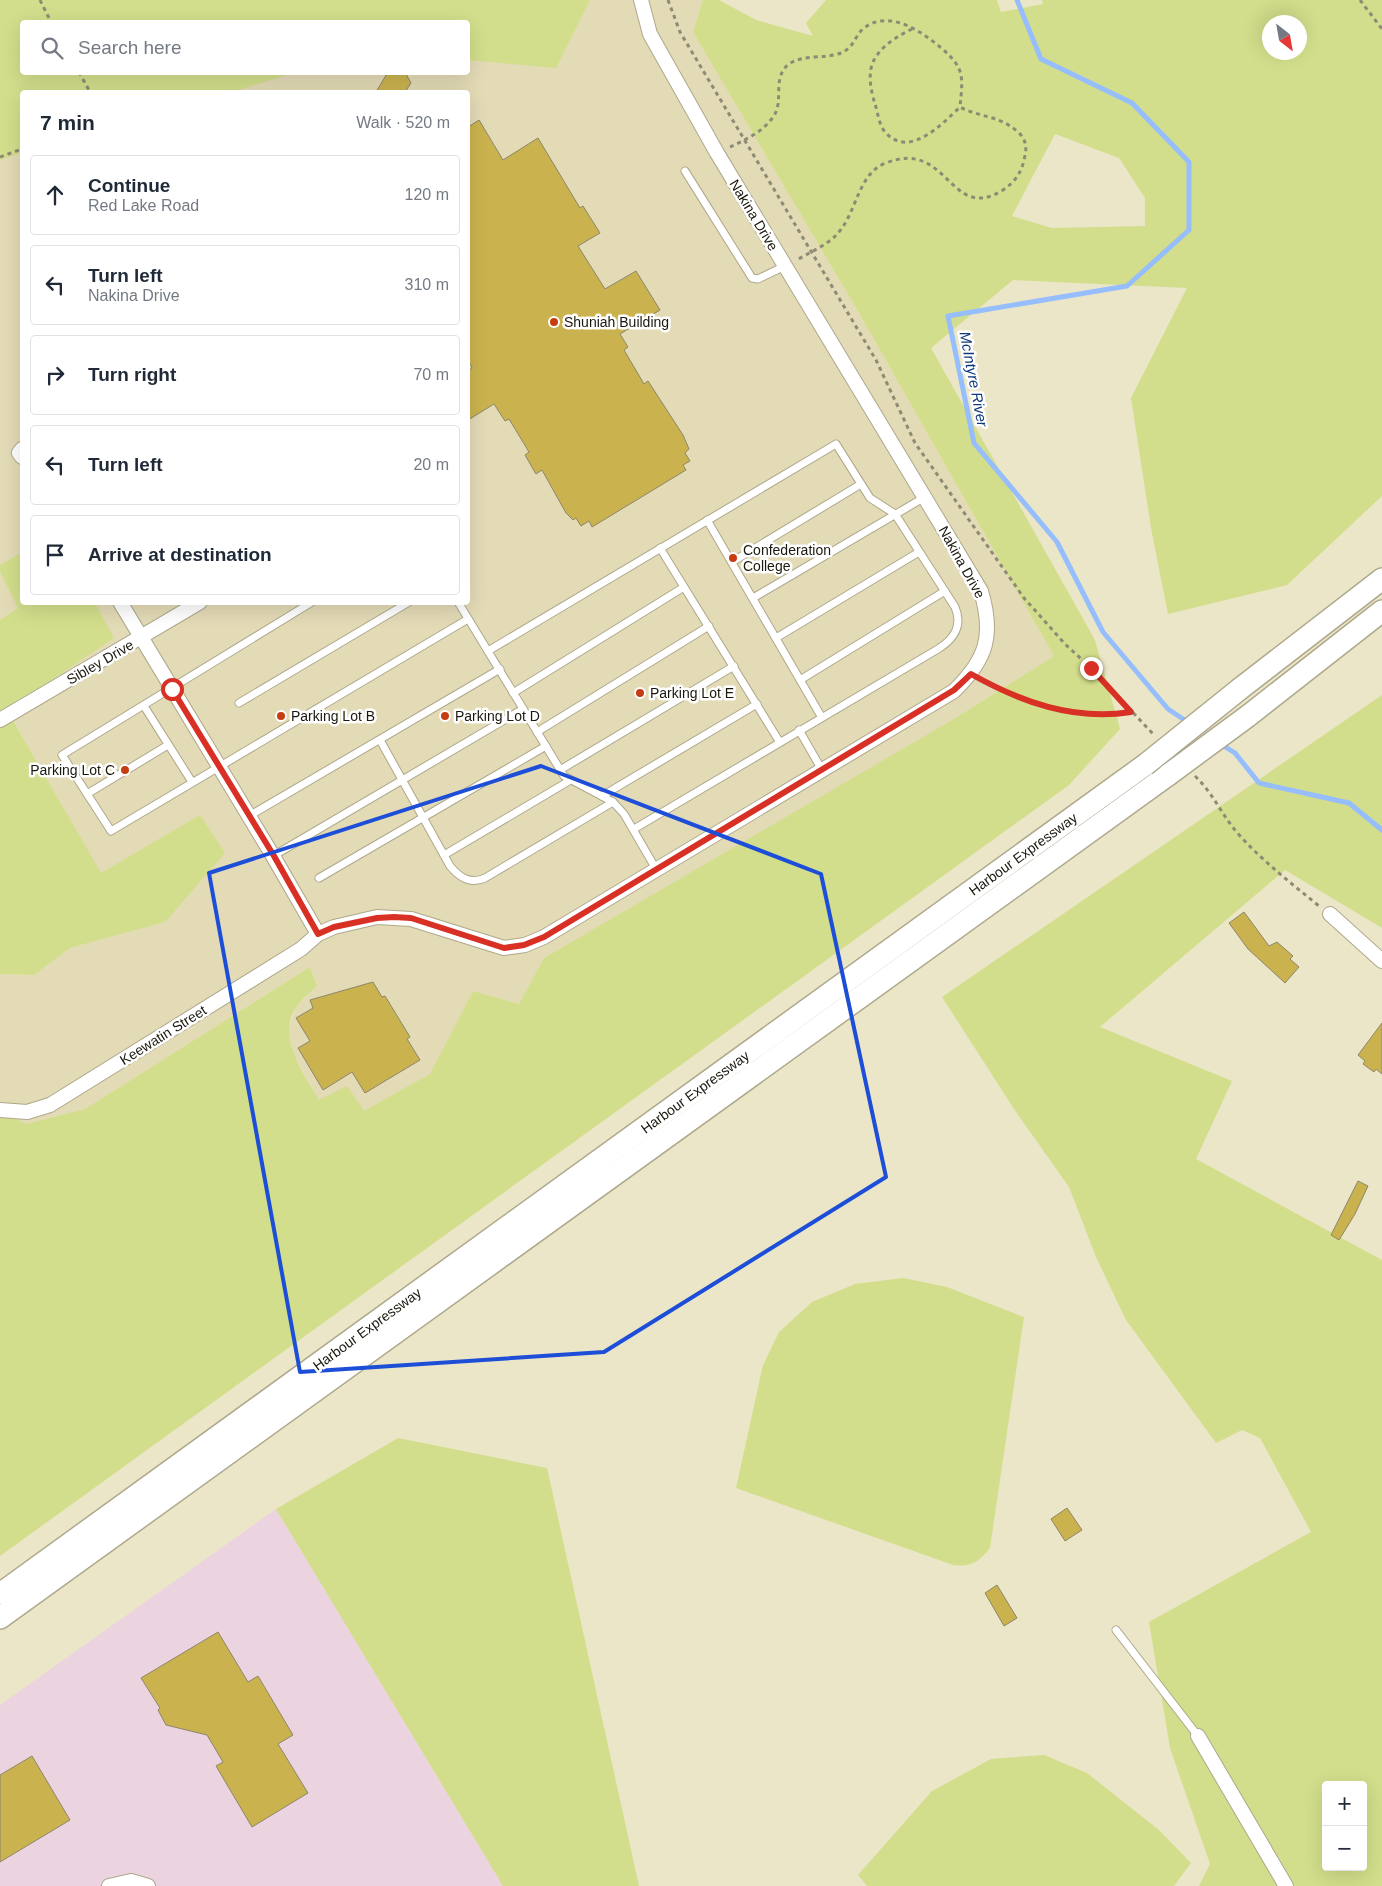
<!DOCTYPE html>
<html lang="en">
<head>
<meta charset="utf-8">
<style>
	:root { --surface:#fff; --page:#f6f6f7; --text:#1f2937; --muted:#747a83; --line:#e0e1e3 }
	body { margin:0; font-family:Arial,sans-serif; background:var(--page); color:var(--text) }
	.controls { position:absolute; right:15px; bottom:15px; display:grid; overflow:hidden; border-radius:5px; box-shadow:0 5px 20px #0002 }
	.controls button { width:45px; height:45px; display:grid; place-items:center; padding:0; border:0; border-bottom:1px solid var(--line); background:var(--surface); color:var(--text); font:25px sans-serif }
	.compass { position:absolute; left:1262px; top:15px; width:45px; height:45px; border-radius:50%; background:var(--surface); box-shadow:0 5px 20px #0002; rotate:149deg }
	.stop { position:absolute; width:15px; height:15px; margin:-11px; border:4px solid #d93025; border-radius:50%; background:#fff }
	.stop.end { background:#d93025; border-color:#fff; box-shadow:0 1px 5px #0008 }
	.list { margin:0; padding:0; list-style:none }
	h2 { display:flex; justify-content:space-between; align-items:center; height:65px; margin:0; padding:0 20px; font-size:21px }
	h2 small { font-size:16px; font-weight:400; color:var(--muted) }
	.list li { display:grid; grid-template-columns:32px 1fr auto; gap:15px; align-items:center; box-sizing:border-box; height:80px; margin:0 10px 10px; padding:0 10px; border:1px solid var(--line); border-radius:5px }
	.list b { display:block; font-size:19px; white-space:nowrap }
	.list p { margin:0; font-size:16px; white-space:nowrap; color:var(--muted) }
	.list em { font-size:16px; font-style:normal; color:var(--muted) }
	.icon { flex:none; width:28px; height:28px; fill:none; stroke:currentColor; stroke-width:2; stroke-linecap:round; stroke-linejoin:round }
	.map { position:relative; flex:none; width:1382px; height:1886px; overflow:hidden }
	.search { position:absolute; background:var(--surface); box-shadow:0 5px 20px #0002; left:20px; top:20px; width:450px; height:55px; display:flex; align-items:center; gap:12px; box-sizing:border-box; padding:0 18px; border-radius:5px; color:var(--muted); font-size:19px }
	.panel { position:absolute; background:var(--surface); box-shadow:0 5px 20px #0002; left:20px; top:90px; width:450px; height:515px; border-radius:5px }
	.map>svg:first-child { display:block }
	.commercial { fill:#ebd4e0 }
	.built { fill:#e3dab6; fill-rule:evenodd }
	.green { fill:#d2de8b; fill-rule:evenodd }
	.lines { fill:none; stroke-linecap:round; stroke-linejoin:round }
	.stream { stroke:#97befc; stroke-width:5 }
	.building { fill:#cab34e; stroke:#8c866b }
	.lane-casing { stroke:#aea88c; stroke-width:9 }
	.street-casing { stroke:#aea88c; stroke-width:16 }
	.primary-casing { stroke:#aea88c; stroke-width:24 }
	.path { stroke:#8e8a74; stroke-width:3; stroke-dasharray:4 4; stroke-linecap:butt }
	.lane { stroke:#fff; stroke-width:7 }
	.street { stroke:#fff; stroke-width:14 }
	.primary { stroke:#fff; stroke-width:21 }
	.primary-bridge-casing { stroke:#aea88c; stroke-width:24; stroke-linecap:butt }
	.primary-bridge { stroke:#fff; stroke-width:21 }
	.route { stroke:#d93025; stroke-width:6 }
	.marked { fill:none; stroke:#1d4ed8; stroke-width:4; stroke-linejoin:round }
	.poi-dot { fill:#c53d11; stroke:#fff; stroke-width:2 }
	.labels { text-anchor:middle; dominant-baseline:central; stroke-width:5; stroke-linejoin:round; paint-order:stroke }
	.street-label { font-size:14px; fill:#1a180d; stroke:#fff }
	.poi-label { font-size:14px; fill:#1a180d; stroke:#fff; text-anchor:start }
	.water-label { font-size:15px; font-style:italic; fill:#0e397b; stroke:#fff }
</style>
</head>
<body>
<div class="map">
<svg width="1382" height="1886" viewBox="0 0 1382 1886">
	<rect width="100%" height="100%" fill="#ece6c8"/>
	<path class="commercial" d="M276,1509L503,1886H0V1705Z"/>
	<g class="built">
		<path d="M0,0H703L693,32L859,313L1054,656L957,717L544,958L519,1004L473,991L430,1075L364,1111L319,1100L291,1050L288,1028L297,1006L317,986L310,967L85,1109L26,1124L0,1110V974L34,975L70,948L165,922L200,815L101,874L7,709L113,638L95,603L468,602V92H22V552L0,565ZM22,22H468V72H22Z"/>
		<path d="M0,572L18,608L0,620Z"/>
	</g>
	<g class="green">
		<path d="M0,0H590L556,68L468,60V22H22V72L294,73L232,92H22V153L0,160Z"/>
		<path d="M703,0H719L756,20L813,36L806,23L826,0H997L1001,12L1043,4L1042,0H1382V496L1287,585L1168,614L1151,528L1131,398L1187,288L1013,280L931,348L1095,640L1120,729L1069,785L0,1556V1110L26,1124L85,1109L310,967L317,986C311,992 303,998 298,1005C274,1036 304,1072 319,1100L347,1086L364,1111L430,1074L473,991L519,1004L544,958L957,717L1054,656L859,313L693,32ZM1270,22H1300V52H1270ZM1055,134L1119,158L1145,198V226L1052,228L1012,216Z"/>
		<path d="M22,552V602L95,603L114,638L7,710L101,873L200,815L225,853L165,922L70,948L34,975L0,974V620L18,608L0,572V565Z"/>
		<path d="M1382,695V928L1285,870L1100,1027L1232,1081L1196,1159L1382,1260V1886H1199L1210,1864L1170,1748L1149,1622L1311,1532L1260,1438L1242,1430L1216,1443L1126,1320L1096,1257L1069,1187L1016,1112L942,997ZM1326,1785H1363V1867H1326Z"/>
		<path d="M903,1278L947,1287L1024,1317L990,1548C979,1562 971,1567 953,1565L736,1488L763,1365L779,1332L812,1302L855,1284Z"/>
		<path d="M398,1438L547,1468L639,1886H503L276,1509Z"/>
		<path d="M1044,1755L1087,1773L1159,1830L1191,1863L1174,1886H867L858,1875L932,1791L991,1759Z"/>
	</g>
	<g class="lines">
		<g class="stream">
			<path d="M1017,0L1041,59L1132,103L1189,162V230L1127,286L948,316L974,443L1057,542L1103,632L1168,709L1189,723"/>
			<path d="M1219,743L1235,753L1259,783L1349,803L1382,830"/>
		</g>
	</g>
	<g class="building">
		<path d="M388,72H405L411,83L405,92H376Z"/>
		<path d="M479,120L503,160L538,138L580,208L583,206L600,233L578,246L605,289L636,271L660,310L620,334L628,347L624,350L644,384L648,381L683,435L689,449L685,453L690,461L683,465L686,470L592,527L589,521L581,526L576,518L573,520L566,513L542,470L536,474L525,455L529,452L509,419L505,421L494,404L468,420V371L472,368L468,360V127Z"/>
		<path d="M1244,912L1269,946L1277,942L1293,956L1290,959L1299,967L1285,983L1248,949L1229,923Z"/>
		<path d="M373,982L382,997L385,996L410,1037L407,1039L420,1060L365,1093L352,1072L323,1090L298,1048L310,1041L296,1018L313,1008L310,1000Z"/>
		<path d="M1382,1023V1074L1376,1069L1374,1072L1363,1064L1365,1061L1358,1055Z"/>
		<path d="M1358,1181L1368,1186L1355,1214L1339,1240L1331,1235Z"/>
		<path d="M1067,1508L1082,1530L1065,1541L1051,1519Z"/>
		<path d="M997,1585L1017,1618L1004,1626L985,1593Z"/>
		<path d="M218,1632L248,1682L258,1676L293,1735L278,1744L308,1793L252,1827L216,1766L223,1762L207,1735L166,1725L158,1710L160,1708L141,1678Z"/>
		<path d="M32,1756L70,1820L0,1862V1775Z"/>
	</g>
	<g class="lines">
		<defs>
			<g id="lane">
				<path d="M685,171L752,278L758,279L785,266"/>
				<path d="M707,520L821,716"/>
				<path d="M660,548L779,741"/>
				<path d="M732,562L861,484"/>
				<path d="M753,598L925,497"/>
				<path d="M312,602L62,755L111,831L468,619"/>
				<path d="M458,602L564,776L613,802L624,814L656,869"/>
				<path d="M776,638L919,552"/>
				<path d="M488,651L836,444L870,498L895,514L955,607C963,626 954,639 938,649L634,829"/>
				<path d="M800,680L945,591"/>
				<path d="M513,693L684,587"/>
				<path d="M239,703L409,602"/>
				<path d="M144,706L192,782"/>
				<path d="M799,730L822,770"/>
				<path d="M537,732L709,626"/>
				<path d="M380,740L450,866C459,877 470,885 485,878L613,802"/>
				<path d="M560,770L734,666"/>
				<path d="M87,794L168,745"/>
				<path d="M602,796L757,704"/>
				<path d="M249,816L500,669"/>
				<path d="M444,855L569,781"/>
				<path d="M273,856L523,709"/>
				<path d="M319,878L546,746"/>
				<path d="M1116,1630L1198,1736"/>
			</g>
			<g id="street">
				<path d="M22,449L19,453L22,457"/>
				<path d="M120,602L273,856L318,934"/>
				<path d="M0,720L200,602"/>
				<path d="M1330,914L1382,961"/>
				<path d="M0,1110L27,1112L50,1105L301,949L318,934L334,927L377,917L411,919L504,948L525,945L544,937L954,691C987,659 994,635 981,591L717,153L650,34L641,0"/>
				<path d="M1198,1736L1286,1886"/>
				<path d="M109,1886L131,1881L148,1886"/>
			</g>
			<g id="primary">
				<path d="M1241,688L1382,579"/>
				<path d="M1248,716L1382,611"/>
				<path d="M0,1594L1145,765"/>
				<path d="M0,1618L1168,775"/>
			</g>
		</defs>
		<use href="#lane" class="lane-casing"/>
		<use href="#street" class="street-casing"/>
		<use href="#primary" class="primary-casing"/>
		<g class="path">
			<path d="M40,0L51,22"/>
			<path d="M668,0L680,32L876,360L915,443L1024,598L1065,644L1091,668L1155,736"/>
			<path d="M1360,0L1382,29"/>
			<path d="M912,29C898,36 882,45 874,60C867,73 871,91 875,104C878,113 879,126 886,133C910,159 943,123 960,107"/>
			<path d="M79,72L90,92"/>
			<path d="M730,147C745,140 763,132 773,117C785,101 771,78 789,64C804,54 826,59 841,53C854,48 855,35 864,28C889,9 921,31 940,47C965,68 963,76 960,107C981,118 999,115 1018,132C1027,140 1027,149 1024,160C1021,173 1015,182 1003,190C949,224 949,138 886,163C858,173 857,212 838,233C828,245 810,252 797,260"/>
			<path d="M0,157L22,149"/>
			<path d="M983,681C1028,706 1079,720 1131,712"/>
			<path d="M1195,776C1214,794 1223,818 1241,837C1265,863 1292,884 1319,906"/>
		</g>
		<use href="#lane" class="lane"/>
		<use href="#street" class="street"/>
		<use href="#primary" class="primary"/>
		<defs>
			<g id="primary-bridge">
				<path d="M1145,765L1241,688"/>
				<path d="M1168,775L1248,716"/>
			</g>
		</defs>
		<use href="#primary-bridge" class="primary-bridge-casing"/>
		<use href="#primary-bridge" class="primary-bridge"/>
	</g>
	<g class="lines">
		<path class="route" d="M172,689L274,856L318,934L334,927L377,918L394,917L411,918L504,948L524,945L544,937L954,690L971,674C1021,702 1073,721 1131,712L1091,668"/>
	</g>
	<path class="marked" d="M541,766L821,874L886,1177L604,1352L300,1372L209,873Z"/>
	<g class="poi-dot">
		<circle cx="554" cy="322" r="5"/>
		<circle cx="733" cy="558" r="5"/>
		<circle cx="640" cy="693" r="5"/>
		<circle cx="281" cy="716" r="5"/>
		<circle cx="445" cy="716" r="5"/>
		<circle cx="125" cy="770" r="5"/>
	</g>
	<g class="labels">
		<g class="street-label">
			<text transform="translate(754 215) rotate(59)">Nakina Drive</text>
			<text transform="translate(962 562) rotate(61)">Nakina Drive</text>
			<text transform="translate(100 662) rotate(-30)">Sibley Drive</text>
			<text transform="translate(1023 854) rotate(-36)">Harbour Expressway</text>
			<text transform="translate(163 1035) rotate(-32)">Keewatin Street</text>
			<text transform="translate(695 1092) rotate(-36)">Harbour Expressway</text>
			<text transform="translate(367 1329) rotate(-36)">Harbour Expressway</text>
		</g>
		<g class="poi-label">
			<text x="564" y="322">Shuniah Building</text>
			<text x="743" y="550">Confederation<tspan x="743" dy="16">College</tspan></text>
			<text x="650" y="693">Parking Lot E</text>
			<text x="291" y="716">Parking Lot B</text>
			<text x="455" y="716">Parking Lot D</text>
			<text x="115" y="770" text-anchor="end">Parking Lot C</text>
		</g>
		<g class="water-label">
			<text transform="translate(974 379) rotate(79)">McIntyre River</text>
		</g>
	</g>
</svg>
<div class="controls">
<button>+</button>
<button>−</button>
</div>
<svg class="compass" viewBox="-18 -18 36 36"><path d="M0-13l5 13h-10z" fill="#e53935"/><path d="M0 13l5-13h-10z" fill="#747a83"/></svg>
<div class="stop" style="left:172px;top:689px"></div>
<div class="stop end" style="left:1091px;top:668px"></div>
<div class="search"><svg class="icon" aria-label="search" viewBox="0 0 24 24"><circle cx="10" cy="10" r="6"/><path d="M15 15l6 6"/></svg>Search here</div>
<section class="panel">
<h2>7 min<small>Walk · 520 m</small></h2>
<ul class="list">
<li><svg class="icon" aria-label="ahead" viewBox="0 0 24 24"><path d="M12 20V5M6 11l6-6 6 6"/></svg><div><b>Continue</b><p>Red Lake Road</p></div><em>120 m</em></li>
<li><svg class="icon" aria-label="left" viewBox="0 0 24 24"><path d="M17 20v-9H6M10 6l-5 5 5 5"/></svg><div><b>Turn left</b><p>Nakina Drive</p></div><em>310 m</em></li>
<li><svg class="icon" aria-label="right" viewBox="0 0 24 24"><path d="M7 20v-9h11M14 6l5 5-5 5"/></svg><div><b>Turn right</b></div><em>70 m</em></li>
<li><svg class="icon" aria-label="left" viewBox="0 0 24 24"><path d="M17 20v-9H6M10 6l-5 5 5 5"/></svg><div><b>Turn left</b></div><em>20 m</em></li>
<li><svg class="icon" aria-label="arrive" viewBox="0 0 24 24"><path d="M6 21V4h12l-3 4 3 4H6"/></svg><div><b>Arrive at destination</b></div></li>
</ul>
</section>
</div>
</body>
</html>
